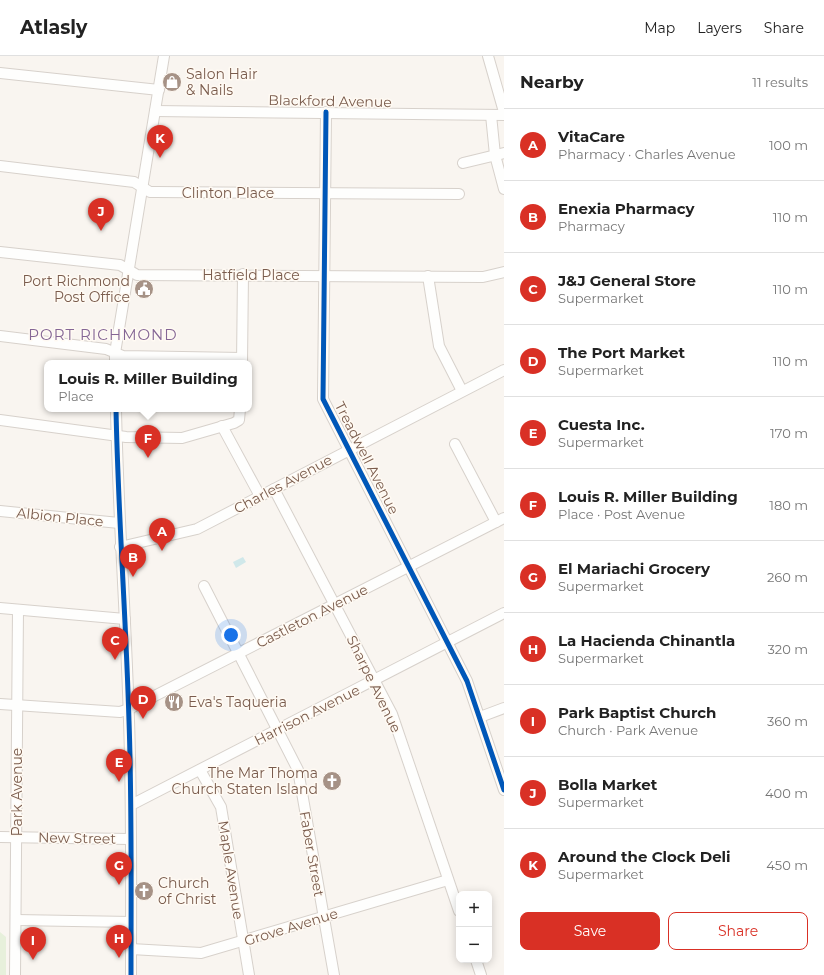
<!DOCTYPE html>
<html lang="en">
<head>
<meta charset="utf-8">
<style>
	:root { --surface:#fff; --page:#f2f2f2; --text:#222; --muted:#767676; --line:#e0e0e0; --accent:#d93025 }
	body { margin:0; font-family:Montserrat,sans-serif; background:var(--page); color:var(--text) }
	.controls { position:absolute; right:12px; bottom:12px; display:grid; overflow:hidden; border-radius:8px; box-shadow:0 2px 10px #0003 }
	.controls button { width:36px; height:36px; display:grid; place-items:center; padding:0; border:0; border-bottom:1px solid var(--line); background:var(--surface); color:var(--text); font:20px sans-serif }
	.you { position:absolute; left:231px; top:579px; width:14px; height:14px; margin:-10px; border:3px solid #fff; border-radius:50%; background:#1a73e8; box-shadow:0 0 0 6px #1a73e833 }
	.badge { display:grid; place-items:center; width:26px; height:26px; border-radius:50%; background:var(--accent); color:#fff; font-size:13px; font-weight:700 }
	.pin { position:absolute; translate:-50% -33px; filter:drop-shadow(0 1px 2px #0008) }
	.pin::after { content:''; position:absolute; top:21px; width:14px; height:12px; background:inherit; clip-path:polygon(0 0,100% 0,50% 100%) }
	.popup { position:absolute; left:44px; top:304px; width:208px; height:52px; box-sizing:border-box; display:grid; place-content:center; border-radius:8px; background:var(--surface); filter:drop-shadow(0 1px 3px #0005); font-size:13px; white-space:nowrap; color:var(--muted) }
	.popup b { font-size:15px; color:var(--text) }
	.popup::after { content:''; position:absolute; left:50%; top:100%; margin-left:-8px; border:8px solid transparent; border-top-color:var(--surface) }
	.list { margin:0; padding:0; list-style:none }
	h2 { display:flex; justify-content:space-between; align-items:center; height:52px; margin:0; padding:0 16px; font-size:17px }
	h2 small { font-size:13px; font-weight:400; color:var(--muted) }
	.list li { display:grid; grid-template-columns:26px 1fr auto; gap:12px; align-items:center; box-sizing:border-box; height:72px; padding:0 16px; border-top:1px solid var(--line) }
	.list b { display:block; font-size:15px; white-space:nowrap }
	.list p { margin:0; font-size:13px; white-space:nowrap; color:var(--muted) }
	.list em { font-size:13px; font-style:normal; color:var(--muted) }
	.actions { display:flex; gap:8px; padding:12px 16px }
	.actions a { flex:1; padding:9px 0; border:1px solid var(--accent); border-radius:8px; text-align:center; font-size:14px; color:var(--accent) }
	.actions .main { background:var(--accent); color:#fff }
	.map { position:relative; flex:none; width:504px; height:919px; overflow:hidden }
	header { display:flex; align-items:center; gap:24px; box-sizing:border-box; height:56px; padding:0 20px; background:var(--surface); border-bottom:1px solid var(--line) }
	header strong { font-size:19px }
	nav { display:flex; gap:22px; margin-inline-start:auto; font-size:14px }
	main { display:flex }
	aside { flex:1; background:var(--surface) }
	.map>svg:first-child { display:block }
	.green { fill:#e7f0db }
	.water { fill:#d0e8ea }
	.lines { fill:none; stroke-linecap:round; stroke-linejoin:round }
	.minor-casing { stroke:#d7d1cb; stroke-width:12 }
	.minor { stroke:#fefefd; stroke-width:10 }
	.cycleway-casing { stroke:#fffaf3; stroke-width:8 }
	.cycleway { stroke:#0057b8; stroke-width:5 }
	.labels { text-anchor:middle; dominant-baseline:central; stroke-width:3; stroke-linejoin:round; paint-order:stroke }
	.poi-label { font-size:14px; fill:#7a5c4d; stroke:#fffaf3; text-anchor:start }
	.street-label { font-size:14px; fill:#7a5c4d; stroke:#fffaf3 }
	.neighbourhood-label { font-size:15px; letter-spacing:1px; fill:#846695; stroke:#fffaf3 }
</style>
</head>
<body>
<header>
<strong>Atlasly</strong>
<nav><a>Map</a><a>Layers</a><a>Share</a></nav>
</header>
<main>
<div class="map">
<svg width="504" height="919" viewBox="0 0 504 919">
	<rect width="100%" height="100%" fill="#f9f5f0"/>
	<path class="green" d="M0,876L6,881V919H0Z"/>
	<path class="water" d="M243,501L246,506L236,512L233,506Z"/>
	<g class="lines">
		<defs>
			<g id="minor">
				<path d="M488,0L504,56"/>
				<path d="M0,17L159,34"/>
				<path d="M155,55L504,59"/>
				<path d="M326,56L323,343L467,625L504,734"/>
				<path d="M491,59L495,99L504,133"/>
				<path d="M463,107L504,97"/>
				<path d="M0,110L134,126L150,136H155L459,138"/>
				<path d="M0,196L120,209L137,219L483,221L504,216"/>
				<path d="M428,220L439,290L462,335"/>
				<path d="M0,280L106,293L123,300L242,302"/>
				<path d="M115,307V297L164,0"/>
				<path d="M242,307L243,218"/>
				<path d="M116,353C118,457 126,561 129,665C132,749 131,834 131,919"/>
				<path d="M0,364L126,381L182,382L234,367L239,364L240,353"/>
				<path d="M222,370L260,440"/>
				<path d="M455,388L496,466"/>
				<path d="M274,433L392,658L459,855"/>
				<path d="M0,455L119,467"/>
				<path d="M120,491L197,473L504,314"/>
				<path d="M204,530L298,714L334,919"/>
				<path d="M0,552L125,563"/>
				<path d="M0,648L120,656L129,653L504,462"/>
				<path d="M480,661L504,652"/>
				<path d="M200,714L221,751L249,919"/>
				<path d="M131,749L504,557"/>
				<path d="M0,781L130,783"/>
				<path d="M16,864L131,866"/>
				<path d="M131,893L201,897L448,824"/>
				<path d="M476,904L481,919"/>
				<path d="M15,919L18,554"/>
			</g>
		</defs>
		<use href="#minor" class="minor-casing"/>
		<use href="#minor" class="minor"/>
		<defs>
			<g id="cycleway">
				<path d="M326,56L323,343L467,625L504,734"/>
				<path d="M116,353C118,457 126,561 129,665C132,749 131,834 131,919"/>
			</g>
		</defs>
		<use href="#cycleway" class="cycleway-casing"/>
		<use href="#cycleway" class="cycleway"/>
	</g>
	<defs>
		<symbol id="shop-disc" viewBox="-11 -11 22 22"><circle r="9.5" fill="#a69286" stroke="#fffaf3"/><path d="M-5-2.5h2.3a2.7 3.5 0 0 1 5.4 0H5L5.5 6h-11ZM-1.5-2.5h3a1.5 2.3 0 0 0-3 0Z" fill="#fff"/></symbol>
		<symbol id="civic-disc" viewBox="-11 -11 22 22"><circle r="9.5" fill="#a69286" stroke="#fffaf3"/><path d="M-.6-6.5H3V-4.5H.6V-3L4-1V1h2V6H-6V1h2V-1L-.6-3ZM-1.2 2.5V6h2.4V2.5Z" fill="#fff"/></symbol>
		<symbol id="restaurant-disc" viewBox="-11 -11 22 22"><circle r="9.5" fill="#a69286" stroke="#fffaf3"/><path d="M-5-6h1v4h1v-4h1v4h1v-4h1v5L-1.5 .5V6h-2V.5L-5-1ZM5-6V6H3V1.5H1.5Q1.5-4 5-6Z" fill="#fff"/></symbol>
		<symbol id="church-disc" viewBox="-11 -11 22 22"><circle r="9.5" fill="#a69286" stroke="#fffaf3"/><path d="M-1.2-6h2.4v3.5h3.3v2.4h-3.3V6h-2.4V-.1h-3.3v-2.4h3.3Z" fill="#fff"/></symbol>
	</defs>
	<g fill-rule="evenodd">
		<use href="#shop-disc" x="161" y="15" width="22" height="22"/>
		<use href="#civic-disc" x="133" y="222" width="22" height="22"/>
		<use href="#restaurant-disc" x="163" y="635" width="22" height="22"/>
		<use href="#church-disc" x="321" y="714" width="22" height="22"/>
		<use href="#church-disc" x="133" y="824" width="22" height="22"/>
	</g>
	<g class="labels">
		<g class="poi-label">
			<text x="186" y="18">Salon Hair<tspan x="186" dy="16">&amp; Nails</tspan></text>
			<text x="130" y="225" text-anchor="end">Port Richmond<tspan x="130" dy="16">Post Office</tspan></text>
			<text x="188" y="646">Eva's Taqueria</text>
			<text x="318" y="717" text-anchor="end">The Mar Thoma<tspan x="318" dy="16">Church Staten Island</tspan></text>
			<text x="158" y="827">Church<tspan x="158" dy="16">of Christ</tspan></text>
		</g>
		<g class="street-label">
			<text transform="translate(330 45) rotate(1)">Blackford Avenue</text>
			<text x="228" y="137">Clinton Place</text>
			<text x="251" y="219">Hatfield Place</text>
			<text transform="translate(367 402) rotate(63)">Treadwell Avenue</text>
			<text transform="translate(283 428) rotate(-28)">Charles Avenue</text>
			<text transform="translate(60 461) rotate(6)">Albion Place</text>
			<text transform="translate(312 560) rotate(-27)">Castleton Avenue</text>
			<text transform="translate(374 628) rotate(64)">Sharpe Avenue</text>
			<text transform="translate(307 659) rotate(-27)">Harrison Avenue</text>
			<text transform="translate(17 736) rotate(-90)">Park Avenue</text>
			<text transform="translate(77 782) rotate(1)">New Street</text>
			<text transform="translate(312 798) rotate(80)">Faber Street</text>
			<text transform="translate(231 814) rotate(81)">Maple Avenue</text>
			<text transform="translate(291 871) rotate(-17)">Grove Avenue</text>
		</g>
		<g class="neighbourhood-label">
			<text x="103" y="278">PORT RICHMOND</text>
		</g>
	</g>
</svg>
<div class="controls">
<button>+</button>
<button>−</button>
</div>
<div class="you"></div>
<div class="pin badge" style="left:162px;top:495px">A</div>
<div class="pin badge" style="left:133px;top:521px">B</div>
<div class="pin badge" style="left:115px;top:604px">C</div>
<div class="pin badge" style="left:143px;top:663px">D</div>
<div class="pin badge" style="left:119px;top:726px">E</div>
<div class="pin badge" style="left:148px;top:402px">F</div>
<div class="popup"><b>Louis R. Miller Building</b>Place</div>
<div class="pin badge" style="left:119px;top:829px">G</div>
<div class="pin badge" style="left:119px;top:902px">H</div>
<div class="pin badge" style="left:33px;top:904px">I</div>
<div class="pin badge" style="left:101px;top:175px">J</div>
<div class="pin badge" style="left:160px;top:102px">K</div>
</div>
<aside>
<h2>Nearby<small>11 results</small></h2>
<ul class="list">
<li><span class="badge">A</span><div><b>VitaCare</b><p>Pharmacy · Charles Avenue</p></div><em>100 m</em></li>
<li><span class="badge">B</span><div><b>Enexia Pharmacy</b><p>Pharmacy</p></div><em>110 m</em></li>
<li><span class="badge">C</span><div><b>J&amp;J General Store</b><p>Supermarket</p></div><em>110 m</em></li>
<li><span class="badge">D</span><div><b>The Port Market</b><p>Supermarket</p></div><em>110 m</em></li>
<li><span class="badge">E</span><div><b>Cuesta Inc.</b><p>Supermarket</p></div><em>170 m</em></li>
<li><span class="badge">F</span><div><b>Louis R. Miller Building</b><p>Place · Post Avenue</p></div><em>180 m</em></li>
<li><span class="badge">G</span><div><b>El Mariachi Grocery</b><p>Supermarket</p></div><em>260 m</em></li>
<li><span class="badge">H</span><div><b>La Hacienda Chinantla</b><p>Supermarket</p></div><em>320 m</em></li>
<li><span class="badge">I</span><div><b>Park Baptist Church</b><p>Church · Park Avenue</p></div><em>360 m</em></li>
<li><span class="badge">J</span><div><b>Bolla Market</b><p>Supermarket</p></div><em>400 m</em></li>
<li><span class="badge">K</span><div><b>Around the Clock Deli</b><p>Supermarket</p></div><em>450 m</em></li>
</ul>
<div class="actions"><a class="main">Save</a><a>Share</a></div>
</aside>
</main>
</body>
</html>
